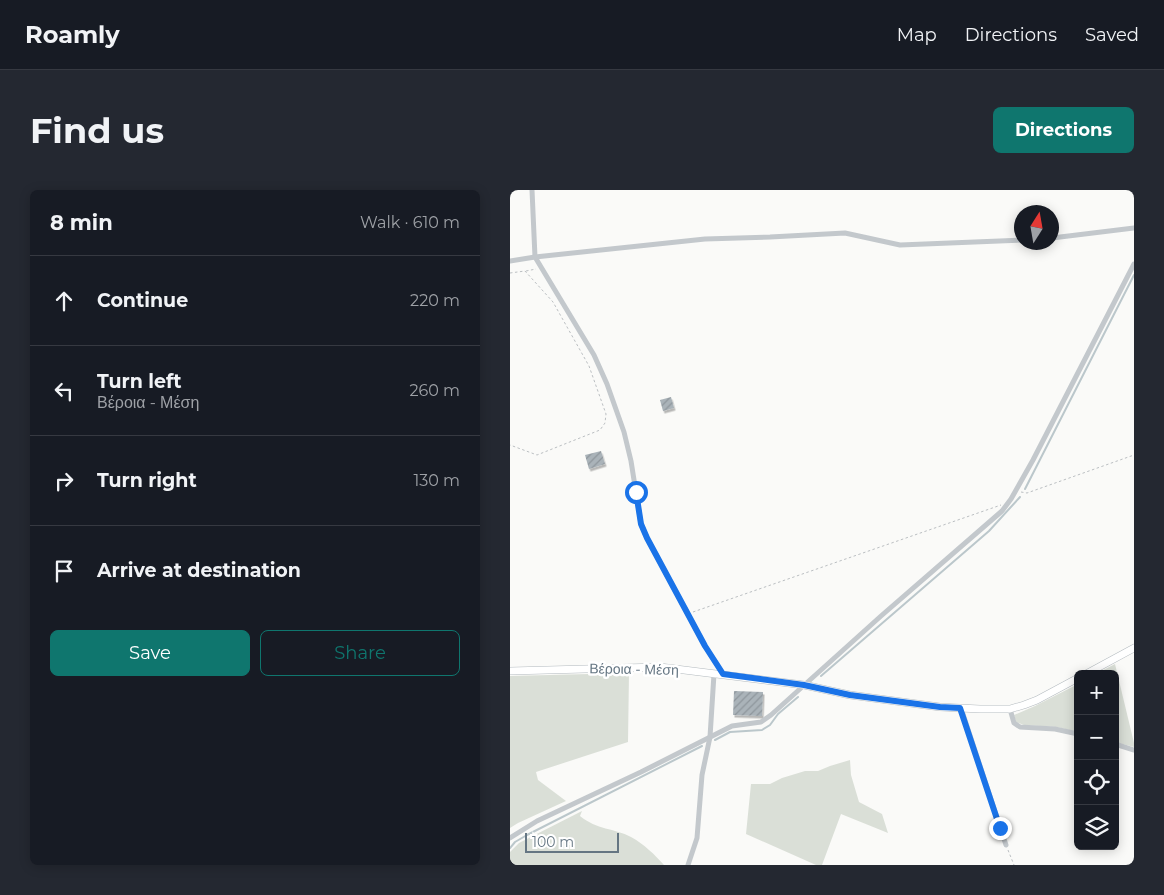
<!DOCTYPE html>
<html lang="en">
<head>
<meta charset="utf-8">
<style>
	:root { --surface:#171b24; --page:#242831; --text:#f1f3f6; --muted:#9ea1a6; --line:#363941; --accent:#0f766e }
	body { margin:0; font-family:Montserrat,sans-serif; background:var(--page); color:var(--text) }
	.controls { position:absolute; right:15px; bottom:15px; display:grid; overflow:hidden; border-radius:8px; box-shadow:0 2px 12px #0003 }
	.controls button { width:45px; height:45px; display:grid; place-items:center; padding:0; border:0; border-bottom:1px solid var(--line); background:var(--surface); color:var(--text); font:25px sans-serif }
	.compass { position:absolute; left:504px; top:15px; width:45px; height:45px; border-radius:50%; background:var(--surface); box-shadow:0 2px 12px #0003; rotate:11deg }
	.scale { position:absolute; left:15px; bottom:12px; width:94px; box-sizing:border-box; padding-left:5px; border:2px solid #657683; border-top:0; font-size:14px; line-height:18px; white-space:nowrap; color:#657683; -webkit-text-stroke:4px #fff; paint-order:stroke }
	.stop { position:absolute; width:15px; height:15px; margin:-11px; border:4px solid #1a73e8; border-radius:50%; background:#fff }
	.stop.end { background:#1a73e8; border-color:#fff; box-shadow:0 1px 5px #0008 }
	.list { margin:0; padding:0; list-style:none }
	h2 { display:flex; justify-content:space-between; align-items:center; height:65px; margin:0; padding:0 20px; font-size:21px }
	h2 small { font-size:16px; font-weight:400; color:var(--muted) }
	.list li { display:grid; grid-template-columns:32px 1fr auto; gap:15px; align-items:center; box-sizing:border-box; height:90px; padding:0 20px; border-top:1px solid var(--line) }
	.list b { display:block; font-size:19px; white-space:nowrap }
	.list p { margin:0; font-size:16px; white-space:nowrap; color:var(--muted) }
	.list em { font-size:16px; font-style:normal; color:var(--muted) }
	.actions { display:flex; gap:10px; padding:15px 20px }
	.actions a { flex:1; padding:11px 0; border:1px solid var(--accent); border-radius:8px; text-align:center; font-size:18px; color:var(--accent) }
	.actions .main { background:var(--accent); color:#fff }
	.icon { flex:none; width:28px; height:28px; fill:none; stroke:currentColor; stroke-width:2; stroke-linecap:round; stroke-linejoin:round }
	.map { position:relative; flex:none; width:624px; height:675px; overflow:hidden; border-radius:8px }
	header { display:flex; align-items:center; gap:30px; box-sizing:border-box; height:70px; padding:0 25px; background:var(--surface); border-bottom:1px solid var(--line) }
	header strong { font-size:24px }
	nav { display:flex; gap:28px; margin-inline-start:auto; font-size:18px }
	.intro { display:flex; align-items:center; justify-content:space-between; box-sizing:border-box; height:120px; padding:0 30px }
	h1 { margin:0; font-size:35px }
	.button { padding:12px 22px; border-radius:8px; background:var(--accent); color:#fff; font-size:18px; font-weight:700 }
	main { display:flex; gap:30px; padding:0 30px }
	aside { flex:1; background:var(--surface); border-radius:8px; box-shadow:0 2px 12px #0003 }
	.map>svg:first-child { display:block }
	.green { fill:#dadfd7 }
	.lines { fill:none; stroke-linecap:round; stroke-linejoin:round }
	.stream { stroke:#bbc7cb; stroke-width:2 }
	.building { fill:url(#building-hatch); filter:url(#shadow) }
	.secondary-casing { stroke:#b3babf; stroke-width:8 }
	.path { stroke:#bbbfc2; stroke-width:1; stroke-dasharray:2.5 2.5; stroke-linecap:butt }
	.street { stroke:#c3c8cc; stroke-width:5 }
	.secondary { stroke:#fff; stroke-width:7 }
	.route { stroke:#1a73e8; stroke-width:6 }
	.labels { text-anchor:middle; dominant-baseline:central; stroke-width:5; stroke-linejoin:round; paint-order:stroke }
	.street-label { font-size:14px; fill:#657683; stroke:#fff }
</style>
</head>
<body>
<header>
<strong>Roamly</strong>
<nav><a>Map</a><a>Directions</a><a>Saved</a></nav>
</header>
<div class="intro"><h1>Find us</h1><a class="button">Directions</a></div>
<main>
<aside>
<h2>8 min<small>Walk · 610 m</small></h2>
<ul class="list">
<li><svg class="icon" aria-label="ahead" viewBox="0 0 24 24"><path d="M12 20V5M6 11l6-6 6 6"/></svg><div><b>Continue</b></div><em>220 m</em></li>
<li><svg class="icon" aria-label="left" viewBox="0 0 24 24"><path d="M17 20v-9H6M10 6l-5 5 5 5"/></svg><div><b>Turn left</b><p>Βέροια - Μέση</p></div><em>260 m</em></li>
<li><svg class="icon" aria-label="right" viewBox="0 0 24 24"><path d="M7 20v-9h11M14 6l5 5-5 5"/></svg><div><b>Turn right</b></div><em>130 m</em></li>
<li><svg class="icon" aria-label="arrive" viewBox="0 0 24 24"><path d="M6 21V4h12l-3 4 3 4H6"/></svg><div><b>Arrive at destination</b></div></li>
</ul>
<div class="actions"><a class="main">Save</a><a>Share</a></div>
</aside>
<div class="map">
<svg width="624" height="675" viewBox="0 0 624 675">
	<defs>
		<pattern id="building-hatch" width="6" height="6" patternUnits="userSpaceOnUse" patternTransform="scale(1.25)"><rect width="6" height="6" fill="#aab3b9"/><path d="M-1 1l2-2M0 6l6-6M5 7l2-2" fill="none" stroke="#8e969c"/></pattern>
		<filter id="shadow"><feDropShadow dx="1.5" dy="2.5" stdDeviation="0" flood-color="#0004"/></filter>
	</defs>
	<rect width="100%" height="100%" fill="#fafaf8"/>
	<g class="green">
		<path d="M605,474L624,553V557L605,552V484H586Z"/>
		<path d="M119,483L118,552L26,582L28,590L56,611L8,633L0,638V486Z"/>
		<path d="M568,494V542L547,537L514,535L506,532L504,525L525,516Z"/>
		<path d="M340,570L341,585L349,612L372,624L378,643L331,624L312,675H306L236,644L241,594H260L272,588L295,581H308L320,576Z"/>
		<path d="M72,621L70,626C87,640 104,638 121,647C134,654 145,665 154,675H0V662L9,653Z"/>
	</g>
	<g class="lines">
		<g class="stream">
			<path d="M515,299L624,85"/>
			<path d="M311,486L479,341L510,307"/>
			<path d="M205,550L220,542L252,540L260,535L268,524L288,507"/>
			<path d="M0,658L5,652L17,645L192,556"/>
		</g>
	</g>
	<g class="building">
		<path d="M161,207L164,218L153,221L150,210Z"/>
		<path d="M91,261L95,274L79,279L75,265Z"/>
		<path d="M224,501L253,502L252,526L223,525Z"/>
	</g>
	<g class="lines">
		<defs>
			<g id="secondary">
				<path d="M0,481L150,477L294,495L340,505L430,517L470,519H500L514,515L527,510L568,488"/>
				<path d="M576,484L624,458"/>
			</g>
		</defs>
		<use href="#secondary" class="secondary-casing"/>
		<g class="path">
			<path d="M16,81L26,79"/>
			<path d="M0,83L15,81L43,112L79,176L96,224L95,233L90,240L27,265L0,255"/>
			<path d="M511,302L517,303L624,265"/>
			<path d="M183,422L491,315"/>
			<path d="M498,660L504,675"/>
		</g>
		<g class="street">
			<path d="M22,0L25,67L84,165L97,194L114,242L121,271L131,334L137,348L195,456L213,484"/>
			<path d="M542,48L624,38"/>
			<path d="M0,71L25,67L195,49L260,47L335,43L390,55L512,50"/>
			<path d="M451,518L496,655"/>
			<path d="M500,519L504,533L510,537L545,539L568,544"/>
			<path d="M605,554L624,560"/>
			<path d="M0,648L27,631L131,582L222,536L251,532L261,525L371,426L492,321L501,309L523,270L624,74"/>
			<path d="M178,675L187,648L192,585L200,547L204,484"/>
		</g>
		<use href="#secondary" class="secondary"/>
	</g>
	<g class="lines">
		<path class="route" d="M126,302L131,334L137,348L195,456L213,484L294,495L340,505L430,517L450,518L490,638"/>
	</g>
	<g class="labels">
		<g class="street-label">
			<text transform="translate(124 479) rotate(1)">Βέροια - Μέση</text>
		</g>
	</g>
</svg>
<div class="controls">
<button>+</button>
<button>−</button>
<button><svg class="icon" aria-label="locate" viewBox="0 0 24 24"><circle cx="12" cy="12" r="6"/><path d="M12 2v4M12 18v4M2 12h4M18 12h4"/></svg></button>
<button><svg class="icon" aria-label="layers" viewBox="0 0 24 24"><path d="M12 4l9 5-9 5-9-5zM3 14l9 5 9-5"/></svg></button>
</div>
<svg class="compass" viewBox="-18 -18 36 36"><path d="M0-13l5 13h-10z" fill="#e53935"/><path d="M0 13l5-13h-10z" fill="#9ea1a6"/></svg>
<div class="scale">100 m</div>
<div class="stop" style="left:126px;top:302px"></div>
<div class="stop end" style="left:490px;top:638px"></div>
</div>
</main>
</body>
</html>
